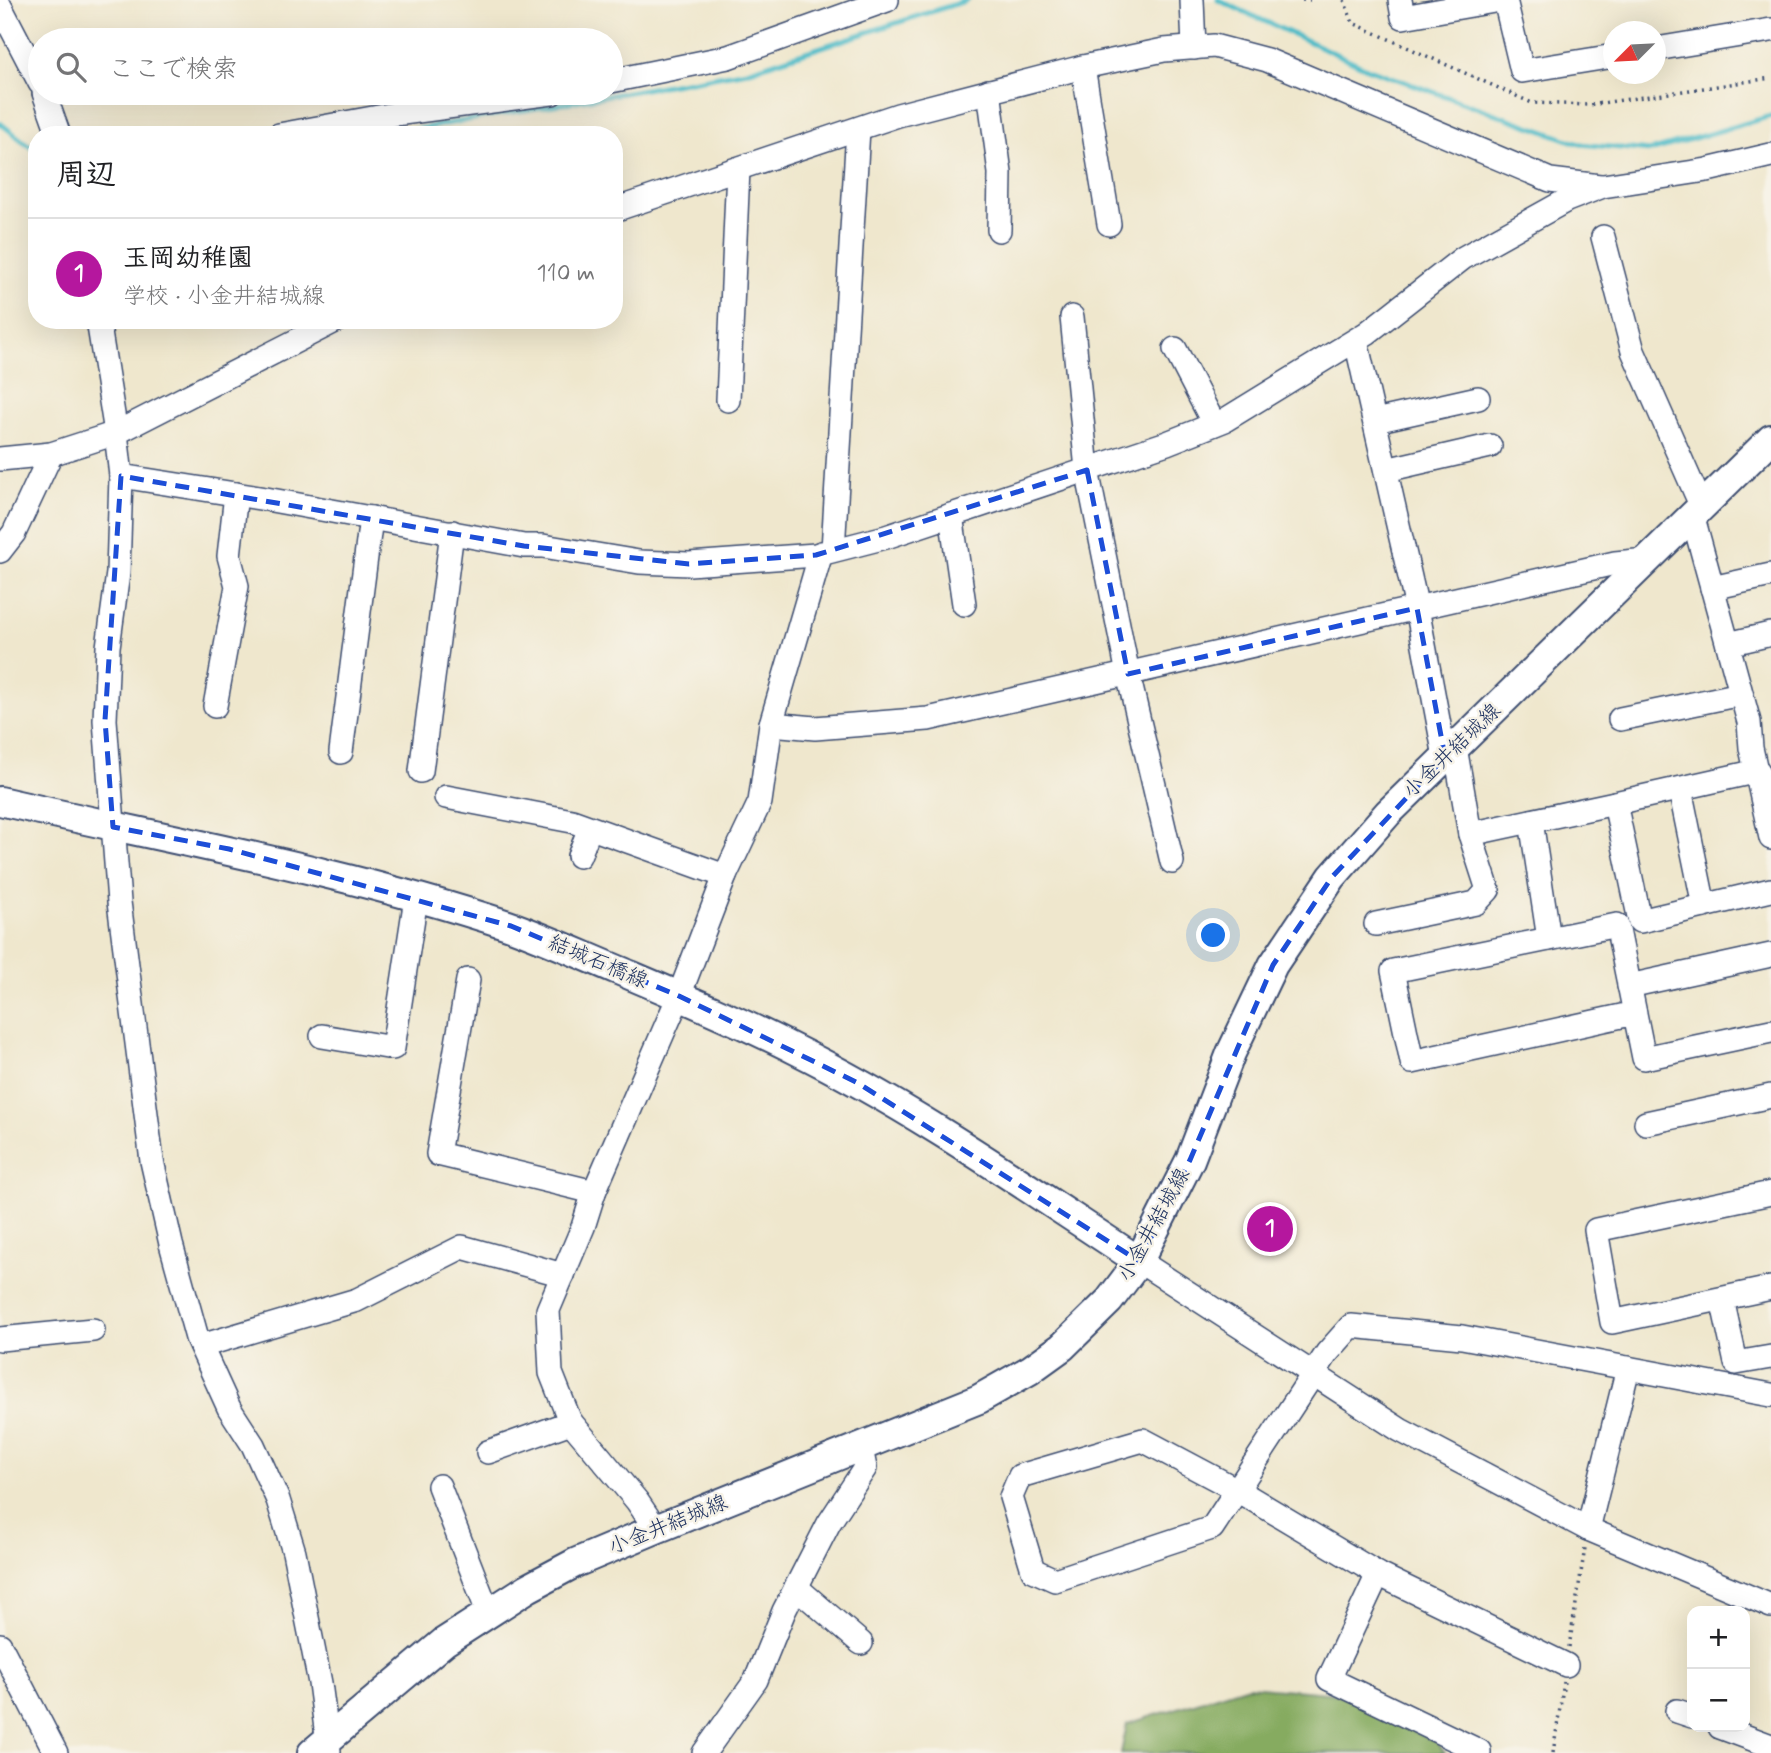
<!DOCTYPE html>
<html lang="ja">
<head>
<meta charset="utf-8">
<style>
	:root { --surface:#fff; --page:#f2f2f2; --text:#202124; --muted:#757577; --line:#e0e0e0; --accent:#b5179e }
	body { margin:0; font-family:Mynerve,"Klee One",sans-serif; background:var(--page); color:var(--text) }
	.controls { position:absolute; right:21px; bottom:21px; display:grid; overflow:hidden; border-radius:14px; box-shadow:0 7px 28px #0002 }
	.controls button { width:63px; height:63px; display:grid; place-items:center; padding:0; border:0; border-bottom:2px solid var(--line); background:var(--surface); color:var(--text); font:35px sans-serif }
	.compass { position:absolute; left:1603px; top:21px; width:63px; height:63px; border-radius:50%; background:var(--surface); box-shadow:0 7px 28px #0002; rotate:246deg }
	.you { position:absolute; left:1214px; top:936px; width:24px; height:24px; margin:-18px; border:5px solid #fff; border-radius:50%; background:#1a73e8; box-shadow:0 0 0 10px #1a73e833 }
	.badge { display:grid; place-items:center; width:46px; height:46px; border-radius:50%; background:var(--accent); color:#fff; font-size:23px; font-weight:700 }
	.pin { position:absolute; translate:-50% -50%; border:4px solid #fff; box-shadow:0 2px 7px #0006 }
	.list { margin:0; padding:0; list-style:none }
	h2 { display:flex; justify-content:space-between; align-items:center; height:91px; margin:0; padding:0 28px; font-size:30px }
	h2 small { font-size:23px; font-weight:400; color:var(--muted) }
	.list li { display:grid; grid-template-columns:46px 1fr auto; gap:21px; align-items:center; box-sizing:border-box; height:112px; padding:0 28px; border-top:2px solid var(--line) }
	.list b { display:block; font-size:26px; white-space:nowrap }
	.list p { margin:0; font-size:23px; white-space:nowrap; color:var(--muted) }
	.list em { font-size:23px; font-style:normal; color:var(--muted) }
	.icon { flex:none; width:38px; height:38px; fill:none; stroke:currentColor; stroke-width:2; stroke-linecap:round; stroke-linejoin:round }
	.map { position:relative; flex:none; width:1771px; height:1753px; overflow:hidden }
	.search { position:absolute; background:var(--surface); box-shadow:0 7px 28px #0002; left:28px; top:28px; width:595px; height:77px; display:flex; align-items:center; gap:18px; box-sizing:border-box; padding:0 24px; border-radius:38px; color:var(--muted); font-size:26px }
	.panel { position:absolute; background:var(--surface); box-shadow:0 7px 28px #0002; left:28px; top:126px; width:595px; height:203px; border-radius:28px }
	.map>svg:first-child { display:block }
	.forest { fill:#86ab60; stroke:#506d5f; stroke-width:2 }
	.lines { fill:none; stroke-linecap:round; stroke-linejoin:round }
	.stream { stroke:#4fbcc8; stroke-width:5 }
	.minor-casing { stroke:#3b4b6f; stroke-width:26 }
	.major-casing { stroke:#3b4b6f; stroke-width:32 }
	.path { stroke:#3b4b6f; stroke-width:3.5; stroke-dasharray:2 5; stroke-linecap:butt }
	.minor { stroke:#fff; stroke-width:23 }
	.major { stroke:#fff; stroke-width:28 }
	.marked { fill:none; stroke:#1d4ed8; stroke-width:5; stroke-dasharray:14 9; stroke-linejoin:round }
	.labels { text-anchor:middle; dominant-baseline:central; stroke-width:5; stroke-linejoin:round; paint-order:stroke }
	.street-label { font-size:21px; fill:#1b2f5e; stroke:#f7f3e8 }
</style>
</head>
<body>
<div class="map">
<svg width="1771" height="1753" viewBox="0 0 1771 1753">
	<rect width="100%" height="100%" fill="#f7f3e8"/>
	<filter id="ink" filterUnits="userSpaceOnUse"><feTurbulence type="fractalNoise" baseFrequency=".0143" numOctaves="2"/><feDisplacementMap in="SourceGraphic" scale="14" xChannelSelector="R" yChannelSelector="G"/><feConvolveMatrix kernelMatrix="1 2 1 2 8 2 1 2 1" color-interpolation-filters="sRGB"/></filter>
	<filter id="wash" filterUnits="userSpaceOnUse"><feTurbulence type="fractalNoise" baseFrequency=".00686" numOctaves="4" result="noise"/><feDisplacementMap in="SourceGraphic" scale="28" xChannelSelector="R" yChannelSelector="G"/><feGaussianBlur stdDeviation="1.57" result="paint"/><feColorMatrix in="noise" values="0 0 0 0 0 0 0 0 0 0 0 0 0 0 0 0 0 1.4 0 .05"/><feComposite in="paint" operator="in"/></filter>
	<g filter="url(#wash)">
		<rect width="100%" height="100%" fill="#efe7cd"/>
		<path class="forest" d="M1248,1686L1338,1694L1437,1742L1445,1753H1121L1127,1724Z"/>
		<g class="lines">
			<g class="stream">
				<path d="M1218,0L1369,69L1580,144L1650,151L1771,116"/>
				<path d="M0,123L37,152"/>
				<path d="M384,135L747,71L968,0"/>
			</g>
		</g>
	</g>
	<g filter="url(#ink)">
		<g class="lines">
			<defs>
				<g id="minor">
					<path d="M1192,0L1194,48"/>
					<path d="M1400,0L1403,17L1500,0"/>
					<path d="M1505,0L1522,71L1614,56"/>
					<path d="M0,6L40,83"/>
					<path d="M1656,49L1771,30"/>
					<path d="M1083,67L1109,224"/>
					<path d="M611,81L728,57L887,0"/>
					<path d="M989,91L1000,173L999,230"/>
					<path d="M44,93L59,135"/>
					<path d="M279,135L395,114L552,93"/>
					<path d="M614,210L898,115L1083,67L1164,50L1214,46L1267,60L1550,180L1600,186"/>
					<path d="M1603,237L1633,351L1701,505"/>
					<path d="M1072,317L1087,470L1128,674L1172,862"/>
					<path d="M98,320L116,433L121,476L118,573L108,647L105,720L119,902L152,1161L171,1244L197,1338L229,1408L253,1445L278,1500L294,1552L320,1683L329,1751"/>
					<path d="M1356,341L1417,608L1445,757"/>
					<path d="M1175,349L1214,424"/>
					<path d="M728,400L738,169"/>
					<path d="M1375,421L1478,398"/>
					<path d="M0,459L51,454L116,433L337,320"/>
					<path d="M1386,470L1490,446"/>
					<path d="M121,476L266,499L524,546H543L639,562L689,564L816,555L886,537L1167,443L1225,420L1367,333L1463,258L1567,200L1603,186L1707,170L1771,155"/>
					<path d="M1692,514L1749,722L1751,748L1771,838"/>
					<path d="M951,515L964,604"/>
					<path d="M833,550L858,129"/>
					<path d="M0,551L14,533L51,454"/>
					<path d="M1712,588L1771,575"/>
					<path d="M1728,644L1771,634"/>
					<path d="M215,706L237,586L229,556L236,494"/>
					<path d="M1620,719L1741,694"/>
					<path d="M771,724L815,728L928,719L1615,563L1647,560"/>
					<path d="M341,752L371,518"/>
					<path d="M421,771L452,532"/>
					<path d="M1680,789L1704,906"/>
					<path d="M446,797L572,821L725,876"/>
					<path d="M1615,803L1758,771"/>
					<path d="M1531,821L1549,939"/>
					<path d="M1470,834L1615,803L1640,921L1771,890"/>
					<path d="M579,856L590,828"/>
					<path d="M1376,924L1476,903L1488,890L1470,834L1455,747"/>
					<path d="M468,980L438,1154L594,1192"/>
					<path d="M1629,986L1771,955"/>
					<path d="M1635,1013L1412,1062L1393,971L1617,925L1644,1058L1771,1031"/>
					<path d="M322,1036L393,1048L416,898"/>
					<path d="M1646,1123L1771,1096"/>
					<path d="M1771,1193L1596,1230L1612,1322L1771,1288"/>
					<path d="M1139,1261L1400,1430L1588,1529L1771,1606"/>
					<path d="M1722,1299L1736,1363L1771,1357"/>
					<path d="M0,1339L93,1330"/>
					<path d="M201,1346L357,1300L462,1247L563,1275"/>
					<path d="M488,1452L571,1422"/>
					<path d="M439,1486L488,1612"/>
					<path d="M656,1529L637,1501L570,1421L551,1373L548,1310L583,1227L594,1192L679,996L725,876L760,802L771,724L821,553"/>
					<path d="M1588,1529L1628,1368"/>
					<path d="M1378,1574L1329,1679L1479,1751V1753"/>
					<path d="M796,1587L861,1643"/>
					<path d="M0,1645L56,1753"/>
					<path d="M1566,1665L1378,1574L1237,1490L1143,1440L1020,1476L1011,1497L1033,1570L1055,1580L1212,1528L1327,1353L1351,1326L1462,1337L1771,1395"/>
					<path d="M1677,1711L1692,1716"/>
					<path d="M1720,1727L1771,1746"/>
					<path d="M704,1753L756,1680L784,1611L829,1523L865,1468L861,1448"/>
				</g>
				<g id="major">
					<path d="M0,801C170,840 342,870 508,925C545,938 582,955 618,970C677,995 737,1020 794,1049C915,1109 1026,1187 1139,1261"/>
					<path d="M312,1753L444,1642L528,1588L575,1563L656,1529L979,1399L1030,1370L1062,1347L1109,1301L1139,1261L1190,1160L1231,1053L1273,965L1332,877L1388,813L1771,439"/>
				</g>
			</defs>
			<use href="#minor" class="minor-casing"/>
			<use href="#major" class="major-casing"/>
			<g class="path">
				<path d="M1302,0H1310"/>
				<path d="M1344,0L1353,23L1532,103L1589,105L1771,78"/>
				<path d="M1569,1647L1585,1548"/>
				<path d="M1553,1753L1564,1682"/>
			</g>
			<use href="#minor" class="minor"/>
			<use href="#major" class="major"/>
		</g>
	</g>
	<path class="marked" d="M1087,470L1128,674L1417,608L1445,757L1332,877L1273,965L1190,1160L1139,1261L858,1083L679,996L511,926L229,849L113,827L105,720L121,476L524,546L689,564L816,555Z"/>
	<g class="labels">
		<g class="street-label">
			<text transform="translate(1452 751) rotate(-44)">小金井結城線</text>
			<text transform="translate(598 962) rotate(23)">結城石橋線</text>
			<text transform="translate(1154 1225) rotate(-61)">小金井結城線</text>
			<text transform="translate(668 1525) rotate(-22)">小金井結城線</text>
		</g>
	</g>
</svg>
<div class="controls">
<button>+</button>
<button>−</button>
</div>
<svg class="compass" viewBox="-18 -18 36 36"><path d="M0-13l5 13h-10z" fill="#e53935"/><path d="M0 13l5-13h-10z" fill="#757577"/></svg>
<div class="you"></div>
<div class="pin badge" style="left:1270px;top:1229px">1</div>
<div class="search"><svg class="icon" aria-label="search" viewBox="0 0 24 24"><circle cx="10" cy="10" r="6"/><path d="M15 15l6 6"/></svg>ここで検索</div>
<section class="panel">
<h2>周辺<small></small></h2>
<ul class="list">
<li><span class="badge">1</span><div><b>玉岡幼稚園</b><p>学校 · 小金井結城線</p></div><em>110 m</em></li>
</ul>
</section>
</div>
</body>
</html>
